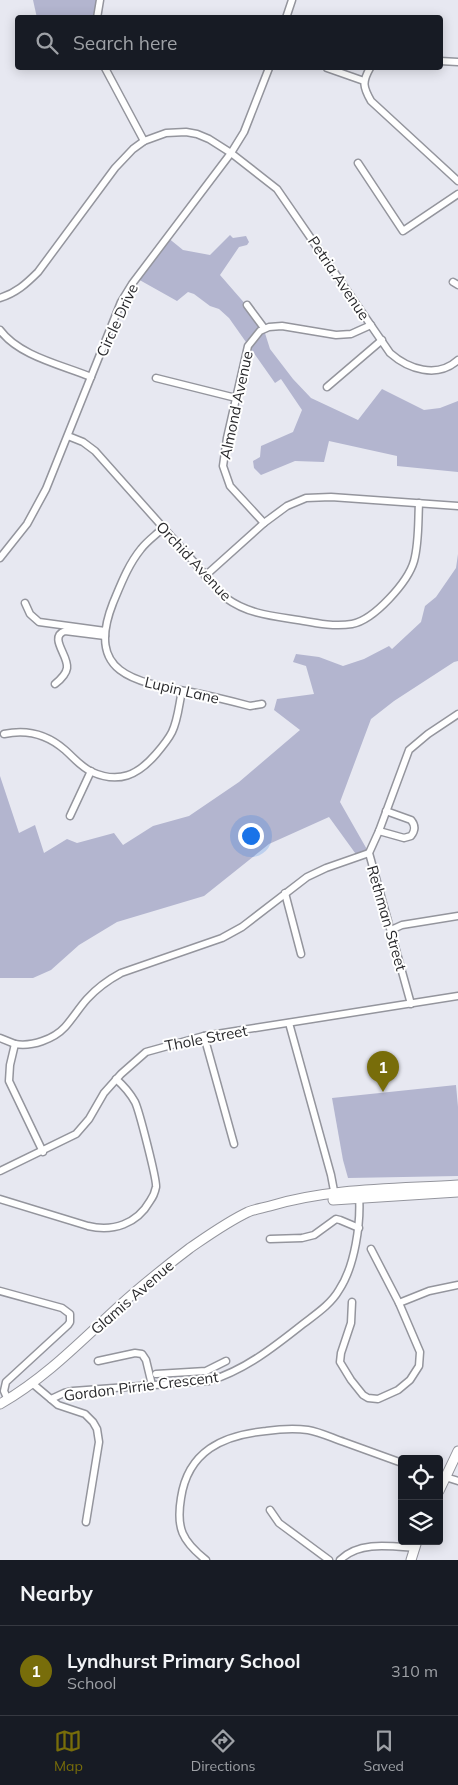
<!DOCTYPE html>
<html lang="en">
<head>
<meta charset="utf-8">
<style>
	:root { --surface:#171b24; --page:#20242c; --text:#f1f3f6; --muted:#9ea1a6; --line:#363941; --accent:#786d0a }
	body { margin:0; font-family:Mulish,sans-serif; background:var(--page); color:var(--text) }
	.controls { position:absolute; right:15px; bottom:15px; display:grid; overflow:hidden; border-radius:5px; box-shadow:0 2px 12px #0003 }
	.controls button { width:45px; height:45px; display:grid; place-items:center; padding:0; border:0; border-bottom:1px solid var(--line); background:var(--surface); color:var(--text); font:25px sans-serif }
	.you { position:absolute; left:250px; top:835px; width:18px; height:18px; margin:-12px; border:4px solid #fff; border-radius:50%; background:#1a73e8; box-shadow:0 0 0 8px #1a73e833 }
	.badge { display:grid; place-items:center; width:32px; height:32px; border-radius:50%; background:var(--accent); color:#fff; font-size:16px; font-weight:700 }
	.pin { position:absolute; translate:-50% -41px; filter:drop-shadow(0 1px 2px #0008) }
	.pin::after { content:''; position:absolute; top:26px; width:18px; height:15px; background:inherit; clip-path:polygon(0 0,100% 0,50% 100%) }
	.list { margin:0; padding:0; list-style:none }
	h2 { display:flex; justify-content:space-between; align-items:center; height:65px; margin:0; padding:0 20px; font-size:21px }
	h2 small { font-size:16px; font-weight:400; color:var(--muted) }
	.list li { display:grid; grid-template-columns:32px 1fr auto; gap:15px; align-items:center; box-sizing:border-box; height:90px; padding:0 20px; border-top:1px solid var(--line) }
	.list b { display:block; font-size:19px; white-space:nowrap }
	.list p { margin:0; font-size:16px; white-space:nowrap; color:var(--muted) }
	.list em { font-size:16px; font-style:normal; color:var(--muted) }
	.icon { flex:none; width:28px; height:28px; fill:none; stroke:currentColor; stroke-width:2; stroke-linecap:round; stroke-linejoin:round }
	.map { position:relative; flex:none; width:458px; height:1560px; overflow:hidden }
	.search { position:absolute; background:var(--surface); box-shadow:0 2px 12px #0003; left:15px; right:15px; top:15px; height:55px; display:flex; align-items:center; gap:12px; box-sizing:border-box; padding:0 18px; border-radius:5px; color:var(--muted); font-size:19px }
	.sheet { height:155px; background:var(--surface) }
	nav { display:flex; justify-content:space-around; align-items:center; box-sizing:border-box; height:70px; border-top:1px solid var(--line); background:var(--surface); font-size:14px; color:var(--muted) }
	nav a { display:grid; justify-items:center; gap:2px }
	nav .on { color:var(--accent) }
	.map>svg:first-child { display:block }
	.green { fill:#b3b5cf }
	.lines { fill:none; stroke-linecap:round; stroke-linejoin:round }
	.street-casing { stroke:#94959d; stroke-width:9 }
	.secondary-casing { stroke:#94959d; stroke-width:11 }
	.street { stroke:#fff; stroke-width:6 }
	.secondary { stroke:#fff; stroke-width:9 }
	.labels { text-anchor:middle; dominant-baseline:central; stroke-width:4; stroke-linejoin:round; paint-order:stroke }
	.street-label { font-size:15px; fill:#2a2a2d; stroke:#fff }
</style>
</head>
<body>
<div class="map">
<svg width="458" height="1560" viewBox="0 0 458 1560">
	<rect width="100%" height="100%" fill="#e7e8f1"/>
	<g class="green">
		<path d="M33,0H96L99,1L96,17L37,18Z"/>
		<path d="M230,235L233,238L246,236L249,242L247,245L239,247L220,275L247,306L264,330L270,349L293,379L311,398L358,420L382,389L424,410L440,408L458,401V472L397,466V456L329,441L324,462L295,461L261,475L254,468L253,461L260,457L261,446L293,432L302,410L281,379L275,383L229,318L219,309L210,306L194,294L188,292L177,301L136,278L167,237L183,250L210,255Z"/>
		<path d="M458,554V661L454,662L394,701L371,719L340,802L369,853L358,857L329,817L269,844L204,896L117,922L79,945L51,970L33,978H0V776L19,833L35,825L44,853L67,839L77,843L114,833L123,845L153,826L189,816L239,782L300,730L274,710L277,699L314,694L306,666L293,662L296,654L319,657L343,666L364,659L389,646L392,649L421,622L425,606L436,597L456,568Z"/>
		<path d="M456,1085L458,1107V1176L348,1178L343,1160L332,1098Z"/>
	</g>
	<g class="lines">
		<defs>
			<g id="street">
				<path d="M97,18L100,0"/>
				<path d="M286,18L292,0"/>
				<path d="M440,61L458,62"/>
				<path d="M105,68L144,141"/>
				<path d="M327,68L364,81"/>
				<path d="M370,68C362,82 363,87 371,101L458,181"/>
				<path d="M358,163L403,231L458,194"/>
				<path d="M453,282L458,285"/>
				<path d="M0,298C16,293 26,284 38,272L115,168L133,149L144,141L166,133L186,132L197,134L209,139L231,153L277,189L390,353C408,369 437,379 458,360"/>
				<path d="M247,305L264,328"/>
				<path d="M0,330C19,356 62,365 91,377"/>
				<path d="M156,378L236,398"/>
				<path d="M327,387L382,340"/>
				<path d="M68,436L83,442L95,451L226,598C248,614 272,616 298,620C315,623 334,627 352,624C374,620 408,582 414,561C419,543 418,522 419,503"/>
				<path d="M264,523L230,486L223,466L227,438L248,346L260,331L269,327L282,326L336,335L351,334L371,325"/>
				<path d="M163,528C156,535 147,541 141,549C128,565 121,584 113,603C85,674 135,682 191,692C211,696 231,701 250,706L262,704"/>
				<path d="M0,558L27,524L46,489L121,302L132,284L231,153L244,132L269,68"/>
				<path d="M205,576L264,523L287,506L306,498L331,497L458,506"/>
				<path d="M25,603L30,614L39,622L105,631"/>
				<path d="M55,684C60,680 66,675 67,668C69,656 48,637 65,631L105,636"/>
				<path d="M4,734C27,729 48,735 65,750C74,758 81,767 92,772C119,784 138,775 156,754C162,747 168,740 172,732C178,720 179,704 182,691"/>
				<path d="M70,816L91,771"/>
				<path d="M379,831L404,838L411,836C415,831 416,826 411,820L386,811"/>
				<path d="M285,893L301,954"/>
				<path d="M391,930L402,925L458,916"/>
				<path d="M411,1004L369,853L379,831L409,750L428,734L458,714"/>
				<path d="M289,1023L331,1175L335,1196"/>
				<path d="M204,1036L234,1144"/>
				<path d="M0,1038C5,1040 10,1042 15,1044C32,1047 54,1039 65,1027C73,1018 79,1008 87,999C97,988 108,980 121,973L222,938L242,927L307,877L326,868L369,853"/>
				<path d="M15,1044L10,1065L9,1081L43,1152"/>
				<path d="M0,1171L76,1134L89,1119L104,1093L121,1074L146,1052L204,1036L458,996"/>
				<path d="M0,1199L88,1226C113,1232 137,1224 150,1201C153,1197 155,1192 156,1187C157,1180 139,1110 135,1102C130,1093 124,1086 116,1079"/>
				<path d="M270,1239L302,1238L314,1235L336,1219L340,1220L359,1228"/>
				<path d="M0,1291L62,1308L70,1314V1322L68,1325L6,1382L4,1391L8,1400"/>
				<path d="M352,1302L351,1323L341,1353L340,1362L351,1380L363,1395L368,1398L378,1399L398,1390L410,1380L419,1366L420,1352L399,1303L371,1249"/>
				<path d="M399,1303L429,1291L458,1285"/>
				<path d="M98,1361L135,1353L142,1354L146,1360L152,1385"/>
				<path d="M156,1374L206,1371L226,1361"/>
				<path d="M33,1384L58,1405L85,1414L93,1422L97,1429L99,1442L86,1522"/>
				<path d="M51,1399L64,1393L73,1391L209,1381C245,1370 274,1347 303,1324C316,1314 331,1304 339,1290C355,1266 361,1223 359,1195"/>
				<path d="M439,1475L458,1481"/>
				<path d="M270,1510L279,1523L329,1560"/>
				<path d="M206,1560C182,1541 176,1528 181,1498C188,1451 223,1435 266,1431C280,1429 294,1428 308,1430C320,1432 332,1438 344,1442C363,1449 383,1456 402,1463"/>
				<path d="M340,1560C359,1541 390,1546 414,1548"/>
			</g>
			<g id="secondary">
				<path d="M333,1200L458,1192"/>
				<path d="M0,1404C44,1379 79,1343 117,1308C140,1287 165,1267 190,1248C209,1235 227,1222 248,1212C255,1209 263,1208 270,1206C330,1188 395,1189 458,1185"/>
				<path d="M439,1491L458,1451"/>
				<path d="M411,1560L417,1541"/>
			</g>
		</defs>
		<use href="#street" class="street-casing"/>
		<use href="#secondary" class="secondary-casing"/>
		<use href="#street" class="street"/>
		<use href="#secondary" class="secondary"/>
	</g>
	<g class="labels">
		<g class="street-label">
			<text transform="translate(339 278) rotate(56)">Petria Avenue</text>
			<text transform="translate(117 320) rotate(-65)">Circle Drive</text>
			<text transform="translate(236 405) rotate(-78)">Almond Avenue</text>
			<text transform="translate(194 561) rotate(47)">Orchid Avenue</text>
			<text transform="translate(182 690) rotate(13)">Lupin Lane</text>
			<text transform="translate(387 918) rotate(74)">Rethman Street</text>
			<text transform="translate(206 1038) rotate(-11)">Thole Street</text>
			<text transform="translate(132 1297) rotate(-41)">Glamis Avenue</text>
			<text transform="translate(141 1386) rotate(-7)">Gordon Pirrie Crescent</text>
		</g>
	</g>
</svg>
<div class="controls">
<button><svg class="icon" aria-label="locate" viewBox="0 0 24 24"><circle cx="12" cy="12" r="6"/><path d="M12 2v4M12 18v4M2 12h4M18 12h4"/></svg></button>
<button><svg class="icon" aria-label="layers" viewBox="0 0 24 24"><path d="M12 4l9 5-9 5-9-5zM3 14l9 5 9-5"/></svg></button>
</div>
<div class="you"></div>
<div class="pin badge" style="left:383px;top:1092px">1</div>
<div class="search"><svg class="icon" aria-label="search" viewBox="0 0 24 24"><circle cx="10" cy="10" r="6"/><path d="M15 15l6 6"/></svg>Search here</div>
</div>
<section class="sheet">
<h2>Nearby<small></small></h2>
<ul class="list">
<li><span class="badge">1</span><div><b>Lyndhurst Primary School</b><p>School</p></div><em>310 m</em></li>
</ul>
</section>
<nav>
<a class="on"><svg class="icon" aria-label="map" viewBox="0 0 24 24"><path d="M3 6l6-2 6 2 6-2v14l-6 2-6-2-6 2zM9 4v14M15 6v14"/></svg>Map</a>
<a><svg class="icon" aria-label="directions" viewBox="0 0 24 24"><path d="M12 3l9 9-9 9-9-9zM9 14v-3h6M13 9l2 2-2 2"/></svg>Directions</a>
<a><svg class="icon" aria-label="saved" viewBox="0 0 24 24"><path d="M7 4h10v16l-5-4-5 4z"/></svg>Saved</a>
</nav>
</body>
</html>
